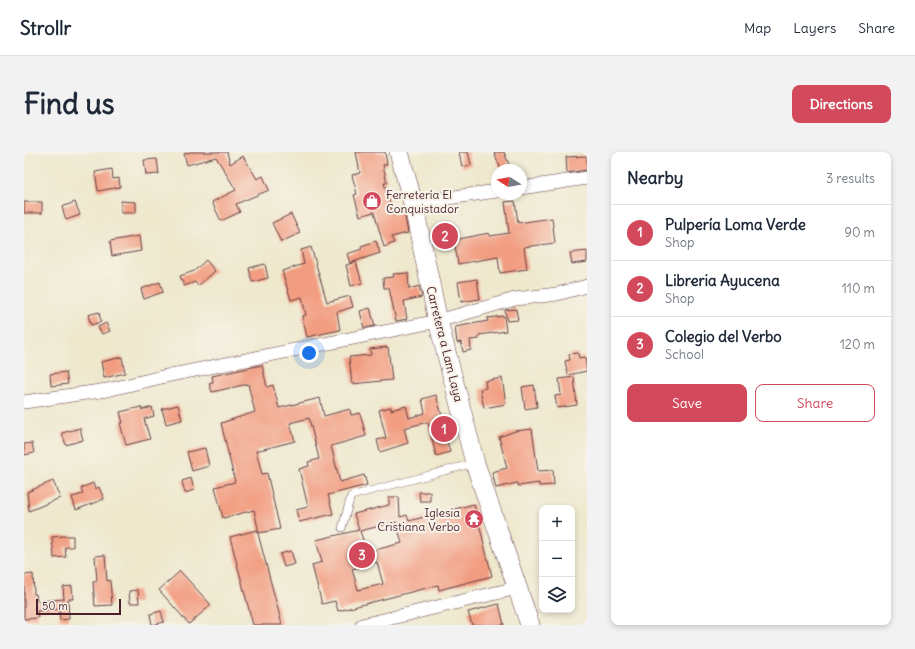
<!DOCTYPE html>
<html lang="en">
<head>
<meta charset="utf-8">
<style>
	:root { --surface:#fff; --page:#f2f2f3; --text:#1f2937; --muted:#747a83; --line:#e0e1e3; --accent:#d1495b }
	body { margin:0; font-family:Delius,sans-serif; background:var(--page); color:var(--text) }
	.controls { position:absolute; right:12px; bottom:12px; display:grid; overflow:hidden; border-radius:8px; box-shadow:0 2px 6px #0003 }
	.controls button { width:36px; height:36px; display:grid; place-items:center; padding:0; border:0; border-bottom:1px solid var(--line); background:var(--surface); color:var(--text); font:20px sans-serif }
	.compass { position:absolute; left:467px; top:12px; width:36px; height:36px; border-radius:50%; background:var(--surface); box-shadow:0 2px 6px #0003; rotate:281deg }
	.scale { position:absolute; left:12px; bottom:10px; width:85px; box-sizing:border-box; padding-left:4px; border:2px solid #4a1f2b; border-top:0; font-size:11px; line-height:14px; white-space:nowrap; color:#4a1f2b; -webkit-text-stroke:3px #f7f3e8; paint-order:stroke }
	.you { position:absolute; left:285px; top:201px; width:14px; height:14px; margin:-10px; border:3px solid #fff; border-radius:50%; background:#1a73e8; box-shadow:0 0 0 6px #1a73e833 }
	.badge { display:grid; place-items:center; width:26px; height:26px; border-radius:50%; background:var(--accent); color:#fff; font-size:13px; font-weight:700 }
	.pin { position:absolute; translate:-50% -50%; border:2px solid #fff; box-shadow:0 1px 4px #0006 }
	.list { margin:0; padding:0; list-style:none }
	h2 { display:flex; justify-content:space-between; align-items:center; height:52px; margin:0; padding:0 16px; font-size:17px }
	h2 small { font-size:13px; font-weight:400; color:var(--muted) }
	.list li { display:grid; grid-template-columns:26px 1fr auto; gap:12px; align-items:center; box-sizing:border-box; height:56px; padding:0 16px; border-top:1px solid var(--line) }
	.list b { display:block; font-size:15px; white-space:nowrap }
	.list p { margin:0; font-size:13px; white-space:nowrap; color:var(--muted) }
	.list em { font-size:13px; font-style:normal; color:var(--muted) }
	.actions { display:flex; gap:8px; padding:12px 16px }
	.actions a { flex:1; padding:9px 0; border:1px solid var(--accent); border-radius:8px; text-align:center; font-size:14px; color:var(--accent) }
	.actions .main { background:var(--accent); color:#fff }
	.icon { flex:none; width:22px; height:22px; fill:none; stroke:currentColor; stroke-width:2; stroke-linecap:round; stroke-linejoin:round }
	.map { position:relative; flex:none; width:563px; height:473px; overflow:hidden; border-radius:8px }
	header { display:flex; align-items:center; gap:24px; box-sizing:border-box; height:56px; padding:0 20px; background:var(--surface); border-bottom:1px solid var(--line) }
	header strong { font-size:19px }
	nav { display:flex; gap:22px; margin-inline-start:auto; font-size:14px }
	.intro { display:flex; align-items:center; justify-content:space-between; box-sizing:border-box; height:96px; padding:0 24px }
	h1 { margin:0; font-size:28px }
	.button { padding:10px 18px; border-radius:8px; background:var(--accent); color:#fff; font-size:14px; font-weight:700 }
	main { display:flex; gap:24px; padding:0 24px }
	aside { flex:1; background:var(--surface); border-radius:8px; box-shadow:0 2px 6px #0003 }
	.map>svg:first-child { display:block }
	.building { fill:#f29d81; fill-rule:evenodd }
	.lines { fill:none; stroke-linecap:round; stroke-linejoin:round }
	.service-casing { stroke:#633d43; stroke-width:8 }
	.minor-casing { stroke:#633d43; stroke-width:14 }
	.secondary-casing { stroke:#633d43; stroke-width:20 }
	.service { stroke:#fff; stroke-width:7 }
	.minor { stroke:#fff; stroke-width:13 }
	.secondary { stroke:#fff; stroke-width:19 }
	.labels { text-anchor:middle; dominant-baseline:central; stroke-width:4; stroke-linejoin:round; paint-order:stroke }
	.poi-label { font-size:12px; fill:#4a1f2b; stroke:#f7f3e8; text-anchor:start }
	.street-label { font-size:12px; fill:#4a1f2b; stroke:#f7f3e8 }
</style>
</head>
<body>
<header>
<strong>Strollr</strong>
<nav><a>Map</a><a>Layers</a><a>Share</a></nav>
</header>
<div class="intro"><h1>Find us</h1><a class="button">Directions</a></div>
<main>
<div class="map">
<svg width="563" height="473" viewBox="0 0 563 473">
	<rect width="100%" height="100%" fill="#f7f3e8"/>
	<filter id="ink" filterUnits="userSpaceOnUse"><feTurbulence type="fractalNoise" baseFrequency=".025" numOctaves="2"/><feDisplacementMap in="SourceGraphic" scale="8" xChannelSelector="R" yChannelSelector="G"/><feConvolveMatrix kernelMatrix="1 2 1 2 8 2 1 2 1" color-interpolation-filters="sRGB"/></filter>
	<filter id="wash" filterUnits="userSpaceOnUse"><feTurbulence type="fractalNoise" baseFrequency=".012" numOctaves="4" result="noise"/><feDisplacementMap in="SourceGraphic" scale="16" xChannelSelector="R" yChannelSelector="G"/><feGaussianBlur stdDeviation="0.9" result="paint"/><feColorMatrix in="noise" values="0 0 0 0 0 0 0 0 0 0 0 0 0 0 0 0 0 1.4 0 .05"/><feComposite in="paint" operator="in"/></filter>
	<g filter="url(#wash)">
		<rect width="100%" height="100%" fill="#eee8cd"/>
		<g id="blocks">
			<g class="building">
				<path d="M166,0H203L206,12L219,4L233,27L239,24L245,38L212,52L216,60L197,69L188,50L212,38L192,5L163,13L160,2Z"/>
				<path d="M332,0H361L363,12L359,13L363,31H360L369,63L380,60L384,81L367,85L370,91L360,95L350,60L336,64L330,43L333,42L328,23L336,21Z"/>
				<path d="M435,0H444L447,13L438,15Z"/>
				<path d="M470,0H480L487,18H477Z"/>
				<path d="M563,4V18L543,21L542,5Z"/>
				<path d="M133,7L135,22L122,23L120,8Z"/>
				<path d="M88,17L89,27L95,26L96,35L74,39L71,20Z"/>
				<path d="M97,49L112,50V61H97Z"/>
				<path d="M491,49L494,71L528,66L531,91L500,95L503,117L476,121L474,105L434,112L430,88L465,81L466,84L485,81L481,50Z"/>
				<rect x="0" y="50" width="18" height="11"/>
				<path d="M51,50L56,63L42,68L38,55Z"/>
				<path d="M267,62L276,81L257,90L248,71Z"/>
				<path d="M115,84L117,99L88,104L86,89Z"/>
				<path d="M352,89L356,101L326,111L323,102L338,97L337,94Z"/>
				<path d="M287,95L303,150L326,144L329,155L313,160L316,178L283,185L278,164L282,163L278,145L267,148L258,119L280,112L277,98Z"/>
				<path d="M563,99V110L548,112L546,101Z"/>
				<path d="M182,108L191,119L174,134L171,130L160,134L156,124L170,119Z"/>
				<path d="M332,110L338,131L327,134L322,113Z"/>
				<path d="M241,112L244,126L228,130L225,116Z"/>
				<path d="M384,121L385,137L395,134L398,145L380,149L383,167L372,169L365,136H360L359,126L370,125L369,122Z"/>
				<path d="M453,127L456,147L437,150L434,130Z"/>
				<path d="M136,130L139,140L120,147L117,137Z"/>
				<path d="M346,156L351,174L340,176L336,159Z"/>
				<path d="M492,157L494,168L483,169L481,158Z"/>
				<path d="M75,160L77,170L67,173L64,163Z"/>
				<path d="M480,164L482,179L455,183V187L446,188L447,198L439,200L437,190L433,191L431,175L464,169L463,166Z"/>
				<path d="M82,171L86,179L78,182L74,175Z"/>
				<path d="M364,195L368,228L328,232L325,205L347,203L346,197Z"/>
				<path d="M554,201L555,206L561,205L563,219L544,223L541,209L546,208L545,202Z"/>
				<path d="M98,205L101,221L80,226L77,210Z"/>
				<path d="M238,213L243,235L249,233L255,256L296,246L300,264L326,257L327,263L336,261L342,284L307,294L316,330L340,323L343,333L304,343L309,362L275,370L272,358L284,355L275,317L285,314L284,310L295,307L285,266L266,271L271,289L232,299L238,322L243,321L256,377L235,381L230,358L199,366L191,335L211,330L197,271L231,260L224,232L188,240L185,231L189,230L188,224Z"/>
				<path d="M42,220L44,232L27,234L26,222Z"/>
				<path d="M550,225L553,253L533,256L531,244L537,243L535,227Z"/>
				<path d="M478,226L482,252L460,256L456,237L462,236L461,229Z"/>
				<path d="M510,233L513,255L501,257L498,235Z"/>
				<path d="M412,243L423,281L421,282L426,300L412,304L404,270L380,276L384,291L356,300L353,288L362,286L355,258L367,255V258L382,254L385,266L401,261L398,247Z"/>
				<path d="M154,253L158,268L142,272L138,257Z"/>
				<path d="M117,255L118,258L128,255L130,264L120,267L126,287L102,293L96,271H99L96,260Z"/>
				<path d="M56,276L59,288L42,293L38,281Z"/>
				<path d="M508,277L514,319L529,318L530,333L515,334V331L494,334L493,331L472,336L468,320L483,316L475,285L491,279Z"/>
				<path d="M8,291L10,301L0,303V292Z"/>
				<path d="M181,296L185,314L168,319L163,300Z"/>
				<path d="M167,326L170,338L161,341L158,329Z"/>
				<path d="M29,329L36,346L5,359L3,340Z"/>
				<path d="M69,331L71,337L75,335L80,347L52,358L48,345L59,342L57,336Z"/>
				<path d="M395,340H406V349H396Z"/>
				<path d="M365,345H375L376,365L383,363L385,369L450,352L468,424L415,438L414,433L314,459L311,449L298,452L288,413L298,410L292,388L335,378L330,362L365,353ZM372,370L378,391L343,400L336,379ZM353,410L359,432L334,438L328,417Z"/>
				<path d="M233,378L256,465L258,473H229L206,385Z"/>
				<path d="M40,384H49V395H41L42,405L30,406L28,385Z"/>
				<path d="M267,399L271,412L260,415L256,402Z"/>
				<path d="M81,403L83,429L86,428L88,453L71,454L69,430L73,429L71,404Z"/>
				<path d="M156,419L187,453L165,472L135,438Z"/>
				<path d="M9,422L10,442H12L13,449L40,447L39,435L48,434L49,447H44L45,467L36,468L35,457L13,459L14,466L0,467V423Z"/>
				<path d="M114,438L115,451H106L105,439Z"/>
				<path d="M475,452L480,473H448L444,460Z"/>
				<path d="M137,459L140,470L128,473L126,462Z"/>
			</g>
		</g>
	</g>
	<g filter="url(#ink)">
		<use href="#blocks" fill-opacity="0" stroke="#633d43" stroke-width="1"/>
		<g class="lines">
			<defs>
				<path id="service" d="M318,376L327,344L450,311"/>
				<g id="minor">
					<path d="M497,36L563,26"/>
					<path d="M389,51L473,39"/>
					<path d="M0,250L83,238L142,224L414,169L491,147L533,142L563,134"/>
					<path d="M338,473L493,436"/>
				</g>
				<path id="secondary" d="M375,0L389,51L414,169L451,311L506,473"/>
			</defs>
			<use href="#service" class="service-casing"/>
			<use href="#minor" class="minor-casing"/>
			<use href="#secondary" class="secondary-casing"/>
			<use href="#service" class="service"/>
			<use href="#minor" class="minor"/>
			<use href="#secondary" class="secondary"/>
		</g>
	</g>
	<defs>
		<symbol id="shop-disc" viewBox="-11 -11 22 22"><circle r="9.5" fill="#d1495b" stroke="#f7f3e8"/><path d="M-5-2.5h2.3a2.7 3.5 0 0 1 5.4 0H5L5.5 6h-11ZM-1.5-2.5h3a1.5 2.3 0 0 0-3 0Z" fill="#fff"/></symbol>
		<symbol id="temple-disc" viewBox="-11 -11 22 22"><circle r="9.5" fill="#d1495b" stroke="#f7f3e8"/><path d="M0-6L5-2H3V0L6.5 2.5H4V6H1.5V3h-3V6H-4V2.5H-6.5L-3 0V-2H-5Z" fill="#fff"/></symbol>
	</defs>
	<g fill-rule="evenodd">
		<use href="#shop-disc" x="337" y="38" width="22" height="22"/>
		<use href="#temple-disc" x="439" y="356" width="22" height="22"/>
	</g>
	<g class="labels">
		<g class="poi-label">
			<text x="362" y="42">Ferretería El<tspan x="362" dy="14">Conquistador</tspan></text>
			<text x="436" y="360" text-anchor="end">Iglesia<tspan x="436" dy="14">Cristiana Verbo</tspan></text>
		</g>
		<g class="street-label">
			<text transform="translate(421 192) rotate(76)">Carretera a Lam Laya</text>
		</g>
	</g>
</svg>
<div class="controls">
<button>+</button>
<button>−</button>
<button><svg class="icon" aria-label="layers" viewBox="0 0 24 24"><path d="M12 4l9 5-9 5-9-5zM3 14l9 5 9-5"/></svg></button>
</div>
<svg class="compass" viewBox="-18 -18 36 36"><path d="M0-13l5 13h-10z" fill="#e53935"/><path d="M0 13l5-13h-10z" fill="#747a83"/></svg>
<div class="scale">50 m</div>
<div class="you"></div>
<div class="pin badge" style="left:420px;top:277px">1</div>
<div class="pin badge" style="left:421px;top:84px">2</div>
<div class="pin badge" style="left:338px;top:403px">3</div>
</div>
<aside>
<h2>Nearby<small>3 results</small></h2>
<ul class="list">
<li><span class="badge">1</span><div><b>Pulpería Loma Verde</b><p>Shop</p></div><em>90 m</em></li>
<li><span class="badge">2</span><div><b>Libreria Ayucena</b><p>Shop</p></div><em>110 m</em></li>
<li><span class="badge">3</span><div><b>Colegio del Verbo</b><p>School</p></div><em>120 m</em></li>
</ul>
<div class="actions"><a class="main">Save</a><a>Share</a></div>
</aside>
</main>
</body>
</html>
